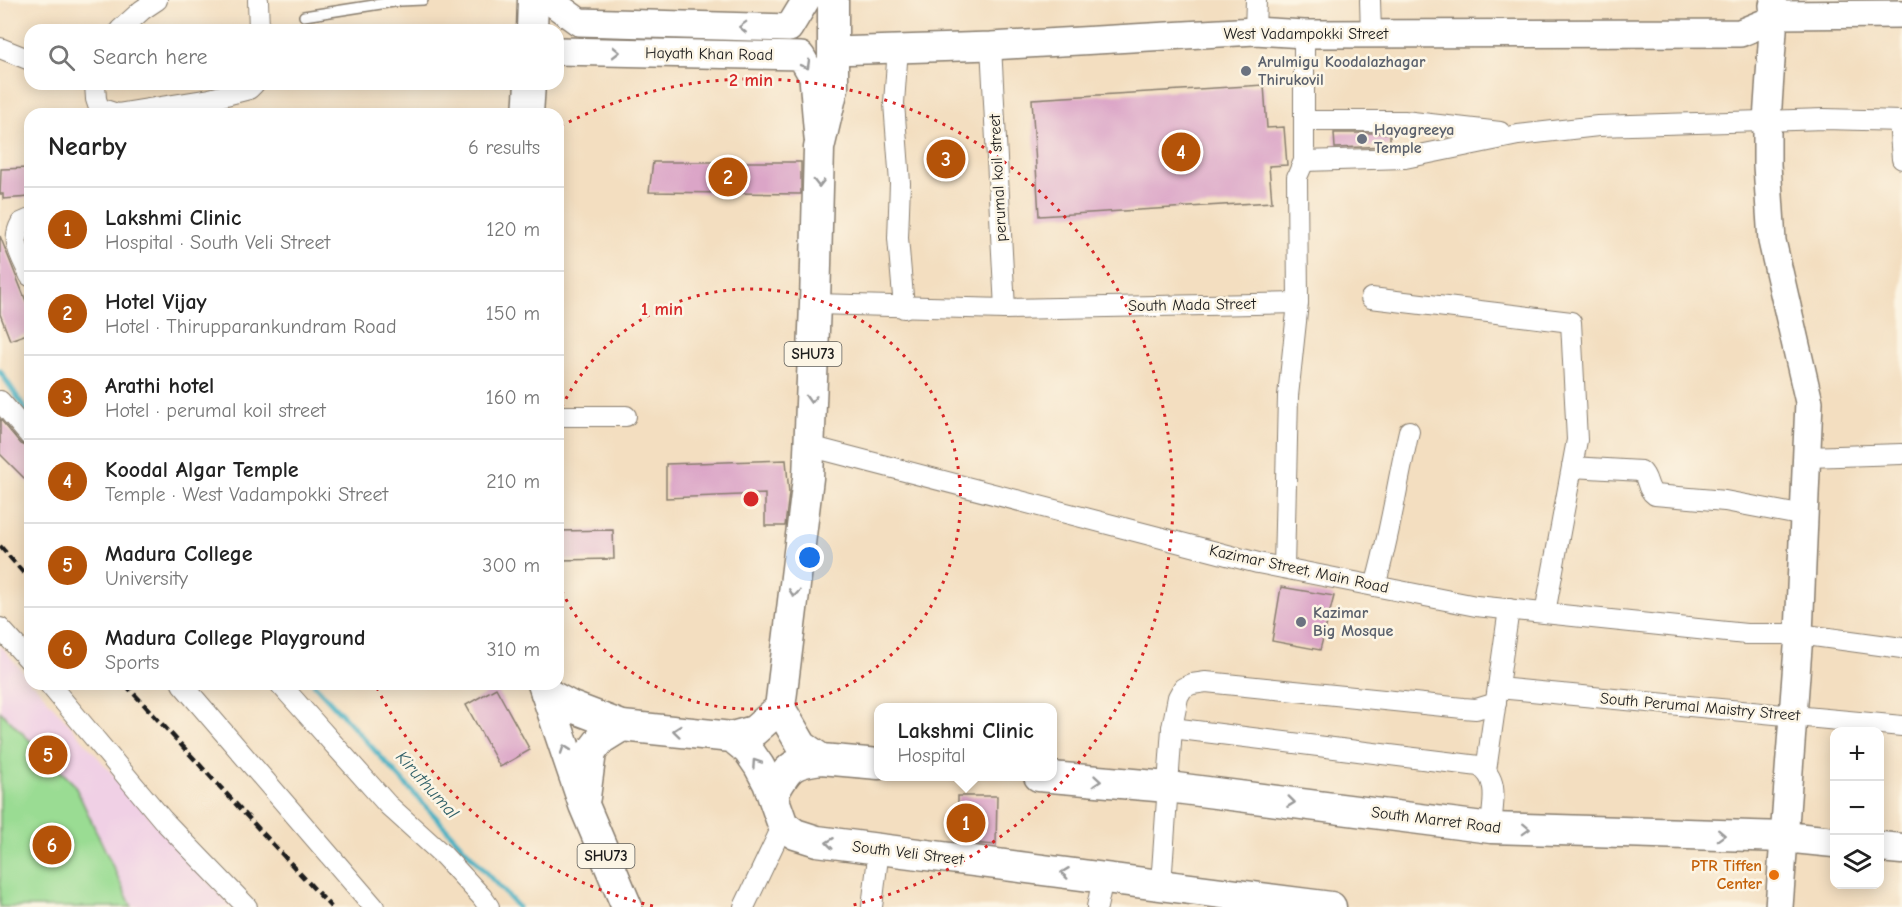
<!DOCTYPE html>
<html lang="en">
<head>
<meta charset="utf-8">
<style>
	:root { --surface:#fff; --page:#f2f2f2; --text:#222; --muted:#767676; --line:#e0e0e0; --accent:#b45309 }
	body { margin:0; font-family:"Comic Neue",sans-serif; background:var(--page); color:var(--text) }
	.controls { position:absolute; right:18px; bottom:18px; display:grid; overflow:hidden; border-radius:12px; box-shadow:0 3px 15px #0003 }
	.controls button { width:54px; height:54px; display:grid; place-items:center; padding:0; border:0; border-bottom:2px solid var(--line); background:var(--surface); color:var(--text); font:30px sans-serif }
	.you { position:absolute; left:810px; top:558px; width:21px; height:21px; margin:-15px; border:4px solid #fff; border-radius:50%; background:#1a73e8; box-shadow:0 0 0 9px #1a73e833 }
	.badge { display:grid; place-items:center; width:39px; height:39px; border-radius:50%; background:var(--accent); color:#fff; font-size:20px; font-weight:700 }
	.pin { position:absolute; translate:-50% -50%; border:3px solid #fff; box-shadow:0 2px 6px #0006 }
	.popup { position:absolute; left:874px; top:703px; width:183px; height:78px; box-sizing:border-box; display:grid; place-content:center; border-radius:12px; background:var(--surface); filter:drop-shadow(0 2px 4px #0005); font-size:20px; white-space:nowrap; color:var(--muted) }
	.popup b { font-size:22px; color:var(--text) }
	.popup::after { content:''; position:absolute; left:50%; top:100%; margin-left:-12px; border:12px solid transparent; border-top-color:var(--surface) }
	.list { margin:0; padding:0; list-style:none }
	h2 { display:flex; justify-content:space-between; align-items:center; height:78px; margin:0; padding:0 24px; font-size:26px }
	h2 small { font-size:20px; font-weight:400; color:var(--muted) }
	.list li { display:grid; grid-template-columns:39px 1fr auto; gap:18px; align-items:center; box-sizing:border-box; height:84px; padding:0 24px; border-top:2px solid var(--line) }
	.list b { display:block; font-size:22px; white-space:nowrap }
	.list p { margin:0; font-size:20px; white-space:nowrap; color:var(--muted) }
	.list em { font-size:20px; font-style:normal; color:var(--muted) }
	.icon { flex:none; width:33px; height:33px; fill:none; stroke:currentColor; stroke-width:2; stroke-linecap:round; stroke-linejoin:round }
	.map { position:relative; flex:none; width:1902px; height:907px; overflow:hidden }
	.search { position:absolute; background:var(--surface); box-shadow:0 3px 15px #0003; left:24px; top:24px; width:540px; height:66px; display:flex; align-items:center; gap:15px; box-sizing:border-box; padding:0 21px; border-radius:18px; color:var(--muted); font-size:22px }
	.panel { position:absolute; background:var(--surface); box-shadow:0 3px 15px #0003; left:24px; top:108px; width:540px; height:582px; border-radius:18px }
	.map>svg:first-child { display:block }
	.built { fill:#f0d0e5 }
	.green { fill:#9adc93; stroke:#5b7c58; stroke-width:1.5 }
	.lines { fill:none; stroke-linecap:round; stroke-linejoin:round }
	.stream { stroke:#45b0c3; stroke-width:5 }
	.building { fill:#dba5c7 }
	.lane-casing { stroke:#887d6e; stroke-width:12 }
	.street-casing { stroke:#887d6e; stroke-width:22 }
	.secondary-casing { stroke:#887d6e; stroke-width:30 }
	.primary-casing { stroke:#887d6e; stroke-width:33 }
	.lane { stroke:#fff; stroke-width:9 }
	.street { stroke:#fff; stroke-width:20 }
	.secondary { stroke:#fff; stroke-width:27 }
	.primary { stroke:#fff; stroke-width:30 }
	.rail { stroke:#1c1c1c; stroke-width:4.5; stroke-dasharray:9 4.5; stroke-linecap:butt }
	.oneway { stroke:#999 }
	.ring { fill:none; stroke:#d62828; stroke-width:3; stroke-dasharray:3 6 }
	.worship-dot { fill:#6b7280; stroke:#fcf5e5; stroke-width:2 }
	.food-dot { fill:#e8710a; stroke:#fcf5e5; stroke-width:2 }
	.labels { text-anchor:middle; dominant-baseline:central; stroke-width:5; stroke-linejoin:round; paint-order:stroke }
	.shield { fill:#fcf5e5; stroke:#5f5d58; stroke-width:1.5 }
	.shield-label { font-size:15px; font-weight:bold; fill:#1c1c1c }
	.street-label { font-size:16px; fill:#1c1c1c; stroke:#fcf5e5 }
	.worship-label { font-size:16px; font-weight:bold; fill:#5b616d; stroke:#fcf5e5; text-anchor:start }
	.food-label { font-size:16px; font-weight:bold; fill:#c56008; stroke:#fcf5e5; text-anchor:end }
	.water-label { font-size:18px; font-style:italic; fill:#2e5f67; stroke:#fcf5e5 }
	.centre { fill:#d62828; stroke:#fcf5e5; stroke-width:3 }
	.ring-label { font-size:18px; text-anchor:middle; font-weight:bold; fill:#d62828; stroke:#fcf5e5; stroke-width:5; stroke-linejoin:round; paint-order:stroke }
</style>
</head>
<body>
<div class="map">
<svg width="1902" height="907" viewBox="0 0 1902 907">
	<rect width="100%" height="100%" fill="#fcf5e5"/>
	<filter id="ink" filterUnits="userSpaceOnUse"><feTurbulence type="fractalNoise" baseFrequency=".0167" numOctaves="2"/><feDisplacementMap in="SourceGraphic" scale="12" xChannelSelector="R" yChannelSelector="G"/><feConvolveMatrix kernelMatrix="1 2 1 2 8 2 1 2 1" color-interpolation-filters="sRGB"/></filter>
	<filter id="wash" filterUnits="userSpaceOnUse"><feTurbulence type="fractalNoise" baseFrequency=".008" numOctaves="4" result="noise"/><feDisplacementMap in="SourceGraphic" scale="24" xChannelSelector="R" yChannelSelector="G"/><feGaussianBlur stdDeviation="1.35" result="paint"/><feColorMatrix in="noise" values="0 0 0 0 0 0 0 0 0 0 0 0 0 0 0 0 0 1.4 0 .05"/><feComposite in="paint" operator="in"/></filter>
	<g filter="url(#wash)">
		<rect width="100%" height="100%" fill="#f3dec0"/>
		<path class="built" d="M0,645L30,680V684H34L187,859L232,907H0Z"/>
		<path class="green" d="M0,711L74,784L132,907H0Z"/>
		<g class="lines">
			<g class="stream">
				<path d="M0,371L30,416"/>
				<path d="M314,684L518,907"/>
			</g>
		</g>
		<g id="blocks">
			<g class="building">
				<path d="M1264,85L1267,128L1284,127L1287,165L1269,166L1272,202L1039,216L1032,99Z"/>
				<path d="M1334,133H1390V146L1335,148Z"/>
				<path d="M653,162H801V194L649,192Z"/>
				<path d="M30,168V197L3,199V194H0L1,169Z"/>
				<path d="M0,236L30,311V333L10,340L0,314Z"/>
				<path d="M0,419L21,444L30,448V484L0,454Z"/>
				<path d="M786,460L789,493L785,526H765V494L666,498V464Z"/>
				<path d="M613,530L614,559L558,560V531Z"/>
				<path d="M1281,587L1334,596L1320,650L1272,641Z"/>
				<path d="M496,688L530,750L500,767L466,705Z"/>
				<path d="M958,796H997L996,845L958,842Z"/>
			</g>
		</g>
	</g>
	<g filter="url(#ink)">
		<use href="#blocks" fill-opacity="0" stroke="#887d6e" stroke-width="1.5"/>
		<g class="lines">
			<defs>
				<path id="lane" d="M304,16L400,1L423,0"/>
				<g id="street">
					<path d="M258,0L259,30"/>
					<path d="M1370,0L1371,34"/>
					<path d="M120,30L142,10L157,0"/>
					<path d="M1255,31L1256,0"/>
					<path d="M991,46L1005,309"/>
					<path d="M0,48L30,60"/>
					<path d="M898,48L894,103L900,183L898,238L904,308"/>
					<path d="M95,84L96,99L99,108L117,114L210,99L249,89L254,84"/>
					<path d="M1306,121H1404L1500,132"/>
					<path d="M1899,121L1902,159"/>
					<path d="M1304,161L1405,158L1518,135L1598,126L1824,119L1902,121"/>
					<path d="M30,219L21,223C10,242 22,257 30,276"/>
					<path d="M1371,298L1571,322L1577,440L1545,613"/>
					<path d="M815,304L1005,309L1298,303L1297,177L1304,161V34"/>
					<path d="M0,401L30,436"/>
					<path d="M558,416H626"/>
					<path d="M809,446L1258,563L1476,606L1746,634H1799L1902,648"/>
					<path d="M1807,457L1902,454"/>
					<path d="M1572,467L1641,471C1649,478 1646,489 1655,495L1725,501L1805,516"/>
					<path d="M1284,568L1288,396L1298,303"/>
					<path d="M1375,586C1390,535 1397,483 1409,431"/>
					<path d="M0,628L30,661"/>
					<path d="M49,684L163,820L247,907"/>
					<path d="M182,684L374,907"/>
					<path d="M280,684L388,805L443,855L482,897L489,907"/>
					<path d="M1498,688L1902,726"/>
					<path d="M1172,728L1479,766C1501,780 1492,805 1491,828"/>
					<path d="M1486,771L1509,609"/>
					<path d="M1161,885L1172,728L1178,697L1183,688L1192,684L1206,682L1463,708L1476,709L1496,703"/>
					<path d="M744,907L783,825"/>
					<path d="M872,907L879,849"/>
					<path d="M1097,907L1103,878"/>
				</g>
				<g id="secondary">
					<path d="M549,0L579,22L789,28L806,0"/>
					<path d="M1773,5L1774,15L1767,121V165L1772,241L1809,402L1799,634L1779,907"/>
					<path d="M1774,15L1902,14"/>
					<path d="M558,51L801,56L813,77L818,138"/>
					<path d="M834,51L991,46L1255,31L1304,34L1740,33L1767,22L1774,15"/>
				</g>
				<g id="primary">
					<path d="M532,30L533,0"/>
					<path d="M528,114L530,84"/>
					<path d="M543,684L584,805L627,907"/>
					<path d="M546,693L572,707L622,726L732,737L748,750L759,766L768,783L783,825L795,834L817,841L1331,907"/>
					<path d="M780,708L802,746L821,759L879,764"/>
					<path d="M732,737L754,731L780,708L808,478L815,304L819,148L833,88V0"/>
					<path d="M1039,776L1168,787L1491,828L1784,837L1834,842"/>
					<path d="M773,794C788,768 789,763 821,759"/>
					<path d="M585,797L591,752L601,739L622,726"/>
					<path d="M1880,847L1902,849"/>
				</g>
			</defs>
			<use href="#lane" class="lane-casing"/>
			<use href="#street" class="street-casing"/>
			<use href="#secondary" class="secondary-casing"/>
			<use href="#primary" class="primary-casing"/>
			<use href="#lane" class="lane"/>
			<use href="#street" class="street"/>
			<use href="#secondary" class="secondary"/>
			<use href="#primary" class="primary"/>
			<g class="rail">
				<path d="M0,546L30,580"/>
				<path d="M125,684L331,907"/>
			</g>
		</g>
		<defs><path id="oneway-chevron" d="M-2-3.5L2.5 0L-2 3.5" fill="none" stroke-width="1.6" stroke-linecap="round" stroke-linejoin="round" transform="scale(1.5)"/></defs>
		<g class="oneway">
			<use href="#oneway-chevron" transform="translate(743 27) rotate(-178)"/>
			<use href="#oneway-chevron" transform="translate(616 52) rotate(1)"/>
			<use href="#oneway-chevron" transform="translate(806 65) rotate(60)"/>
			<use href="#oneway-chevron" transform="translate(819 183) rotate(90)"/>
			<use href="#oneway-chevron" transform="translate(811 399) rotate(93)"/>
			<use href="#oneway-chevron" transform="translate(794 593) rotate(97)"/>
			<use href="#oneway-chevron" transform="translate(677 731) rotate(-174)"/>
			<use href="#oneway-chevron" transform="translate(565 749) rotate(-109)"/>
			<use href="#oneway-chevron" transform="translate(756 763) rotate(-124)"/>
			<use href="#oneway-chevron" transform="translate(1097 781) rotate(5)"/>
			<use href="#oneway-chevron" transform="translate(1291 802) rotate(7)"/>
			<use href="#oneway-chevron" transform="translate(1526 829) rotate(2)"/>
			<use href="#oneway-chevron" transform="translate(1721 835) rotate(2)"/>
			<use href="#oneway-chevron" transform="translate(830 843) rotate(-173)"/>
			<use href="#oneway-chevron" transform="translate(1065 873) rotate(-173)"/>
		</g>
	</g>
	<g class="ring">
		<path d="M558 415A210 210 0 1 1 558 583"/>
		<path d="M653 906A419 419 0 0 1 376 686M561 126A419 419 0 1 1 849 906"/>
	</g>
	<g class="worship-dot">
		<circle cx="1246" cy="71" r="6"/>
		<circle cx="1362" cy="139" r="6"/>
		<circle cx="1301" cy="622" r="6"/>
	</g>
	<circle class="food-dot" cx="1774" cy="875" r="6"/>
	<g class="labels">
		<g class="shield">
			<rect x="784.5" y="342" width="57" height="24" rx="4.5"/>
			<rect x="577.5" y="844" width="57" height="24" rx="4.5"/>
		</g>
		<g class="shield-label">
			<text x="813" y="354">SHU73</text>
			<text x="606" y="856">SHU73</text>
		</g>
		<g class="street-label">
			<text x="1306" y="34">West Vadampokki Street</text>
			<text transform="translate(709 54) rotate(1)">Hayath Khan Road</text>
			<text transform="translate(998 178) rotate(-93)">perumal koil street</text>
			<text transform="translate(1192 305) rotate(-1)">South Mada Street</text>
			<text transform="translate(1299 569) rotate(12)">Kazimar Street, Main Road</text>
			<text transform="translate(1700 707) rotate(5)">South Perumal Maistry Street</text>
			<text transform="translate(1436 820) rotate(7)">South Marret Road</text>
			<text transform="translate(908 853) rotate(7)">South Veli Street</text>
		</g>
		<g class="worship-label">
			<text x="1258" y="62">Arulmigu Koodalazhagar<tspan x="1258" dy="18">Thirukovil</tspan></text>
			<text x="1374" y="130">Hayagreeya<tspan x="1374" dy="18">Temple</tspan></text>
			<text x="1313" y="613">Kazimar<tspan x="1313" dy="18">Big Mosque</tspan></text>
		</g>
		<g class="food-label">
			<text x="1762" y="866">PTR Tiffen<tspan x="1762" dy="18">Center</tspan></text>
		</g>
		<g class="water-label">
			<text transform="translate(427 785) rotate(48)">Kiruthumal</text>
		</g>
	</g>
	<circle cx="751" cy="499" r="9" class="centre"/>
	<g class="ring-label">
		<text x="751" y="86">2 min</text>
		<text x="662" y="315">1 min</text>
	</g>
</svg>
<div class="controls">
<button>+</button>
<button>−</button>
<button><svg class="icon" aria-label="layers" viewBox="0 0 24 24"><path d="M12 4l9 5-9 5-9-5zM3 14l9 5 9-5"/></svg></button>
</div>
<div class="you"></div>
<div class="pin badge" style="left:966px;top:823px">1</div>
<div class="popup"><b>Lakshmi Clinic</b>Hospital</div>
<div class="pin badge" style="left:728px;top:177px">2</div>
<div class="pin badge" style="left:946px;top:159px">3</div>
<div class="pin badge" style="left:1181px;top:152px">4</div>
<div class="pin badge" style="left:48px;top:755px">5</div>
<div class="pin badge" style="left:52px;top:845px">6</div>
<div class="search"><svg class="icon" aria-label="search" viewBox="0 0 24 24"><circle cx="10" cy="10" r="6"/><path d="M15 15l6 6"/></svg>Search here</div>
<section class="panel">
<h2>Nearby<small>6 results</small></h2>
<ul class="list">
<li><span class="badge">1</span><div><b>Lakshmi Clinic</b><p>Hospital · South Veli Street</p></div><em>120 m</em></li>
<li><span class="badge">2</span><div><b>Hotel Vijay</b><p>Hotel · Thirupparankundram Road</p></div><em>150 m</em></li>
<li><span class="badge">3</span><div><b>Arathi hotel</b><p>Hotel · perumal koil street</p></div><em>160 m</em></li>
<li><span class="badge">4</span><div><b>Koodal Algar Temple</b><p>Temple · West Vadampokki Street</p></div><em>210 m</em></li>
<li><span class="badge">5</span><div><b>Madura College</b><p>University</p></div><em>300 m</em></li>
<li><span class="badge">6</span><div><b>Madura College Playground</b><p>Sports</p></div><em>310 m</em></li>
</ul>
</section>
</div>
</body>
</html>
